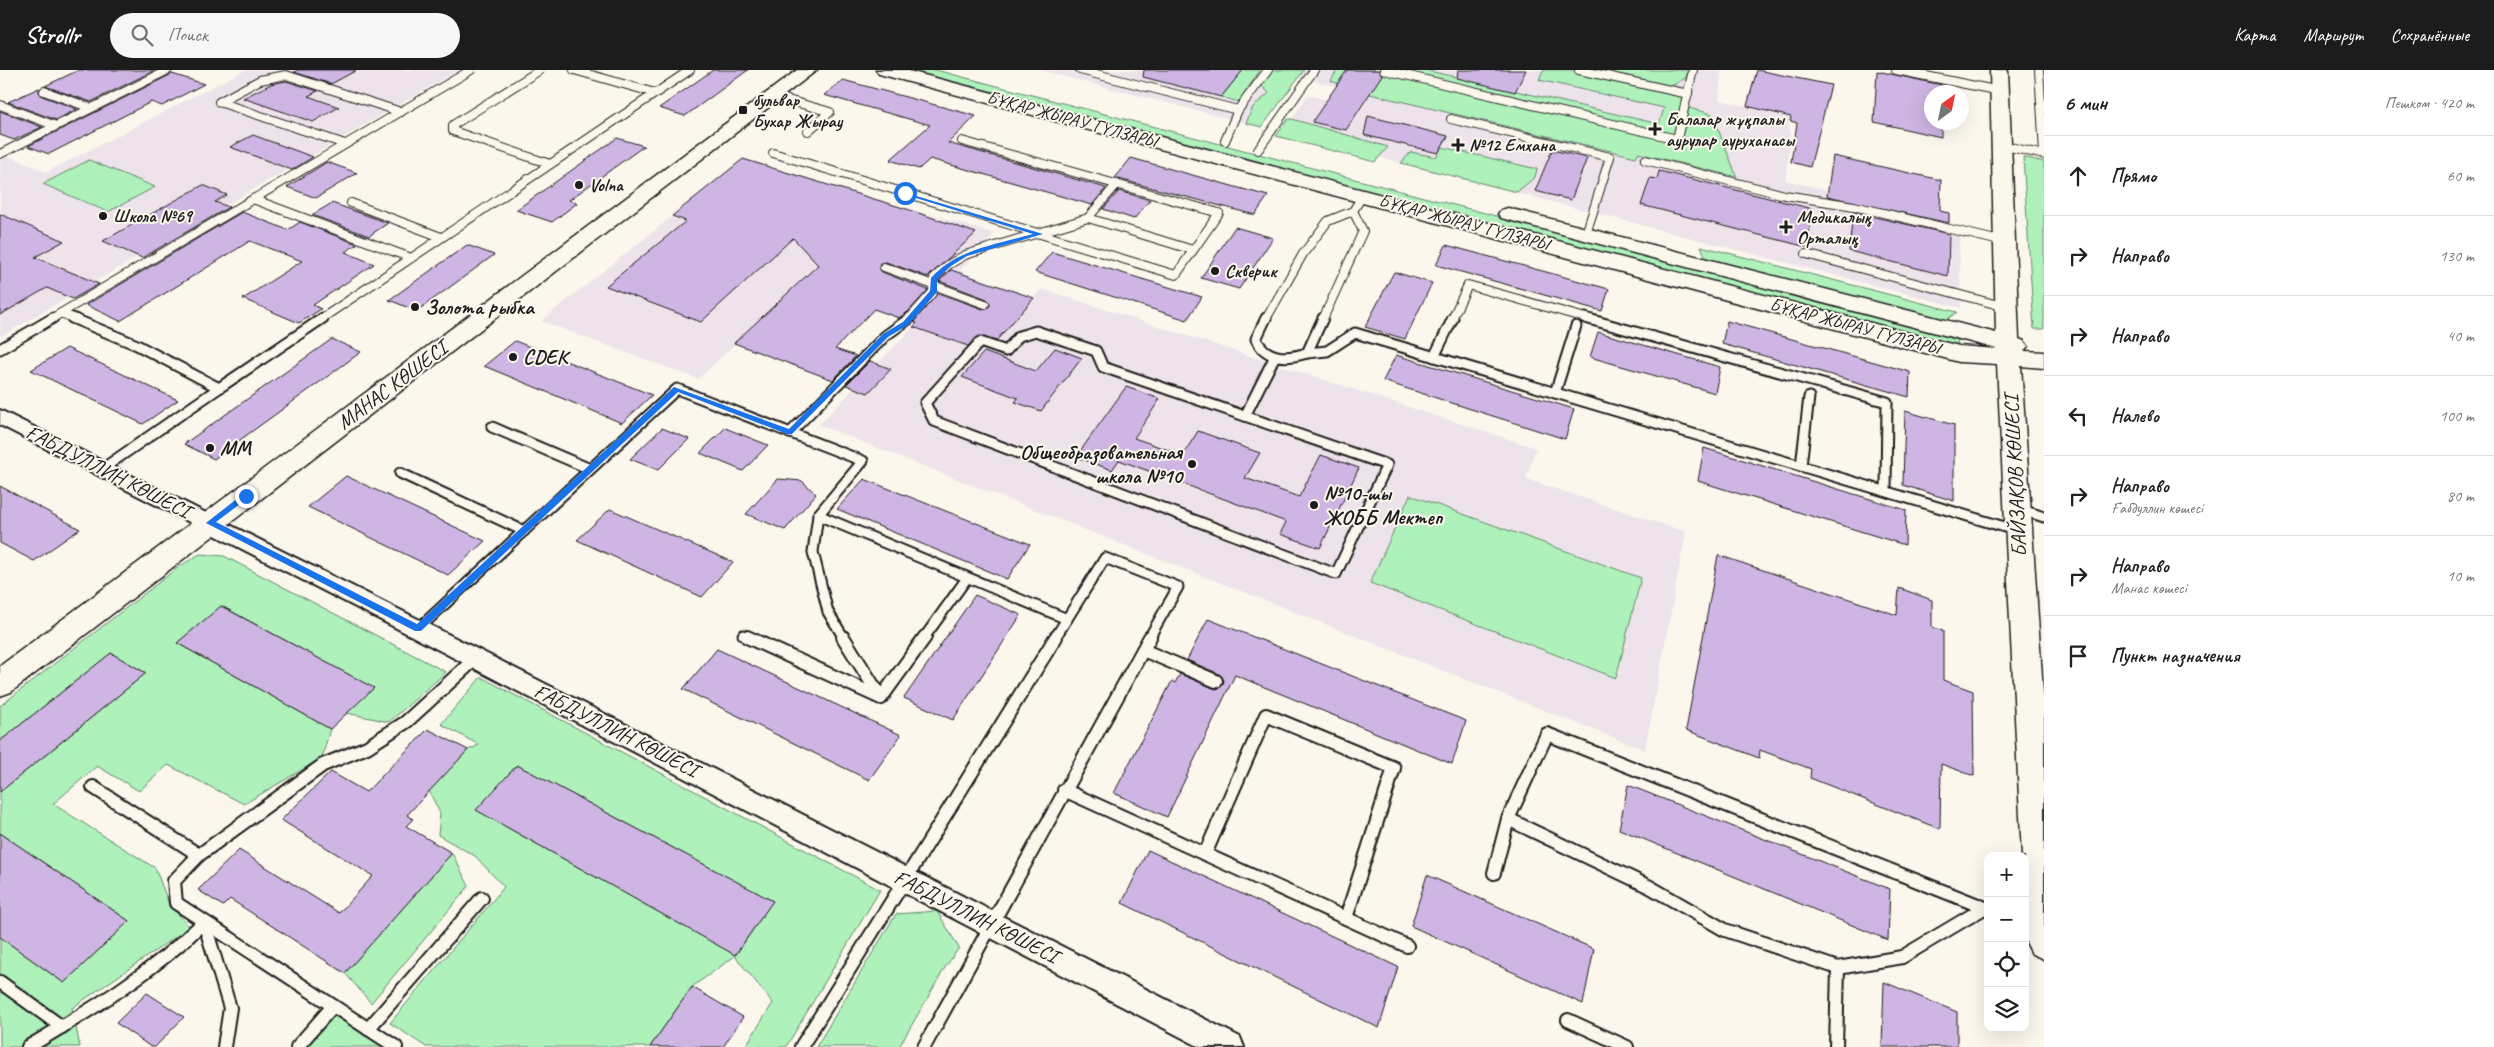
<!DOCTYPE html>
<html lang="ru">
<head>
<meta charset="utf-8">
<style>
	:root { --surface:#fff; --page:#f6f6f6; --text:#202124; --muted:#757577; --line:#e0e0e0; --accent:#1c1c1c }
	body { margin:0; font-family:Caveat,sans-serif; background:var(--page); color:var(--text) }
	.controls { position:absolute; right:15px; bottom:15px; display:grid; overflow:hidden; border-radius:10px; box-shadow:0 5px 20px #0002 }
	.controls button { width:45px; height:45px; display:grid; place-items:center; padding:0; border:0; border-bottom:1px solid var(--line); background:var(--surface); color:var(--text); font:25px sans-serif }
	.compass { position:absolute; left:1924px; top:15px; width:45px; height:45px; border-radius:50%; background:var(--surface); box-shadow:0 5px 20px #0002; rotate:33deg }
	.stop { position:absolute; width:15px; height:15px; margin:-11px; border:4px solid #1a73e8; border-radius:50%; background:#fff }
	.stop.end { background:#1a73e8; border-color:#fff; box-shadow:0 1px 5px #0008 }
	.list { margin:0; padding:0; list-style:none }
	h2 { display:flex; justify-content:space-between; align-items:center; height:65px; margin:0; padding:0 20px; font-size:21px }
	h2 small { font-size:16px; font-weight:400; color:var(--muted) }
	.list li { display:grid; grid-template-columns:32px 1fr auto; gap:15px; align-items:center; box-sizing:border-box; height:80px; padding:0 20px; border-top:1px solid var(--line) }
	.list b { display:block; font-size:19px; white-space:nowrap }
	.list p { margin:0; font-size:16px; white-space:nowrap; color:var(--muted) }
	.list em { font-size:16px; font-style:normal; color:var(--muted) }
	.icon { flex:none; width:28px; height:28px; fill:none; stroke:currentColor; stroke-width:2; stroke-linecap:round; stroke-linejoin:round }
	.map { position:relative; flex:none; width:2044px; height:977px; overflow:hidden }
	header { display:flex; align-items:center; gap:30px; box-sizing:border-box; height:70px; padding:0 25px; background:var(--accent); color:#fff }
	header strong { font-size:24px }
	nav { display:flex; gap:28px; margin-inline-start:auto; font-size:18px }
	.search { width:350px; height:45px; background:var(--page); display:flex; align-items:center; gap:12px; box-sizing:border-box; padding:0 18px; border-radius:28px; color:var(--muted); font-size:19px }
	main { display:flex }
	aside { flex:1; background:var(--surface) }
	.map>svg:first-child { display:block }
	.built { fill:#eee3ea }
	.green { fill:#aef1bb; stroke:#65866c; fill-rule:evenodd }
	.building { fill:#cfb5e4; stroke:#1c1c1c }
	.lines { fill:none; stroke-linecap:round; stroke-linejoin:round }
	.lane-far2-casing { stroke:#1c1c1c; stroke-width:10 }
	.lane-far1-casing { stroke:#1c1c1c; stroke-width:13 }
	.lane-casing { stroke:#1c1c1c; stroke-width:16 }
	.street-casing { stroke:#1c1c1c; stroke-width:4 }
	.secondary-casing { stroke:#1c1c1c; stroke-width:3 }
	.lane-far2 { stroke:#fbf7ec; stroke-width:8 }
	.lane-far1 { stroke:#fbf7ec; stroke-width:9 }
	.lane { stroke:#fbf7ec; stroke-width:12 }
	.street { fill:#fbf7ec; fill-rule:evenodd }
	.secondary { fill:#fbf7ec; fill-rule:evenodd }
	.route { fill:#1a73e8 }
	.poi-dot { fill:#1c1c1c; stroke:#fbf7ec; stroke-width:2 }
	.labels { text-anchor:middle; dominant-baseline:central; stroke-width:4; stroke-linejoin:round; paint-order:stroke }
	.far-poi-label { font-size:18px; font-weight:bold; fill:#1c1c1c; stroke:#fbf7ec; text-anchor:start }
	.far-street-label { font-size:18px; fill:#1c1c1c; stroke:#fbf7ec }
	.poi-label { font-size:21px; font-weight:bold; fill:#1c1c1c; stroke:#fbf7ec; text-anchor:start }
	.street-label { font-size:21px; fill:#1c1c1c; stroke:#fbf7ec }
</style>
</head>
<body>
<header>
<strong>Strollr</strong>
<div class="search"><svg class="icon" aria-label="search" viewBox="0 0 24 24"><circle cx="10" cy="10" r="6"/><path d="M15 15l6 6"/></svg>Поиск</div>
<nav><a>Карта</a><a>Маршрут</a><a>Сохранённые</a></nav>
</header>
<main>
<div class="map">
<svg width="2044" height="977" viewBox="0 0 2044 977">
	<rect width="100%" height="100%" fill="#fbf7ec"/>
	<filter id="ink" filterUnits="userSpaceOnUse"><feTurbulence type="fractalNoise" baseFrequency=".02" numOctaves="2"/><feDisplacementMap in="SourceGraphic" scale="10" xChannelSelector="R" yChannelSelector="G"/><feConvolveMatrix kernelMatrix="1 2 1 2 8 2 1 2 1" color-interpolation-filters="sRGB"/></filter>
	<g filter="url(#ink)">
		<g class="built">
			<path d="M245,0H459L0,267V90L8,86L47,102Z"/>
			<path d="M1038,0H1721L1719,30L1789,46L1790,73L1785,110L1828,120L1826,136L1853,143L1854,139L1959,165L1961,238L1283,62L1308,25L1327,30L1336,16L1299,7L1262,57Z"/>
			<path d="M704,121L847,168L698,309L541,251Z"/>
			<path d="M930,144L994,164L960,201L1034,228L1042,219L1536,378L1526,409L1686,462L1645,680L819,355L916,254L811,219L897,174Z"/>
		</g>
		<g class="green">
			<path d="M902,0H936L1957,266L1958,278Z"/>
			<path d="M1243,0H1260L1239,32L1221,27Z"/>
			<path d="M1273,0H1304L1262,57L1246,53L1253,37L1269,23L1260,14Z"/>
			<path d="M1337,0H1425L1659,54L1664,38L1539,10L1543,0H1579L1688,24L1685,37L1712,44L1737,107L1638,83L1636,87L1370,24L1331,11Z"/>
			<path d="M1598,0H1687V7L1672,16Z"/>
			<path d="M1288,49H1292L1388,77L1375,92L1276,66Z"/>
			<path d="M1442,77L1537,99L1535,107L1517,122L1401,93L1411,82L1436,87Z"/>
			<path d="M2023,87L2044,92V259H2034Z"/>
			<path d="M89,90L155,117L108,142L43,114Z"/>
			<path d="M1701,176L1957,242L1946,250L1706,188Z"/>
			<path d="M1410,425L1641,508L1616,608L1370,513Z"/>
			<path d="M200,484L224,486L446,602L389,652L347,643L373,618L222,536L177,573L330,659L322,688L244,734L168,695L139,721L97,696L53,734L155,798L169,834L190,857L72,938L80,977H0V867L64,913L129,851L0,763V708L10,714L146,603L111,583L0,671V636L180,496Z"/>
			<path d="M481,607L880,820L786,977H745L773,933L735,886L692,917L650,977H426L390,953L504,817L475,786L438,765L440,743L429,721L468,680L479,675L441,654ZM517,695L772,831L736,885L492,749Z"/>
			<path d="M452,783L469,816L371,933L345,903Z"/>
			<path d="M937,841L959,878L946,896L899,977H816L896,844Z"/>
			<path d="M333,936L396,977H297Z"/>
		</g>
		<g class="building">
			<path d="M79,0H155L91,32L45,16Z"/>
			<path d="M297,0H357L331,14L294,2Z"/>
			<path d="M713,0H748L685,46L659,38Z"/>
			<path d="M1144,0H1243L1221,27L1143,7Z"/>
			<path d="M1347,0H1378L1382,5L1346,60L1312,52Z"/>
			<path d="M1458,0H1526L1515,22L1457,8Z"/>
			<path d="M1757,0L1831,15L1810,97L1791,92L1797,53L1790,51L1791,47L1747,36Z"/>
			<path d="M1877,1L1942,15V22H1932V52H1941V67L1874,52Z"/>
			<path d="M172,4L204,14L162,36L151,32L49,84L28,76Z"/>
			<path d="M843,10L976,46L948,73L1106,118L1092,135L930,89L919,99L890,90L930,55L824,25Z"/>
			<path d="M286,11L318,21L308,26L339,37L313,52L243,28L271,14Z"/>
			<path d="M39,18V22L42,26L77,39L56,50L8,32Z"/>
			<path d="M0,41L42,57L14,70L0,65Z"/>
			<path d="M1368,46L1448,66L1438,83L1364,65Z"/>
			<path d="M253,65L313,87L292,100L230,77Z"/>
			<path d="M617,68L644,76L569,130L577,133L552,152L516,140Z"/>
			<path d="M1552,80L1587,88L1571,130L1535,121Z"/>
			<path d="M1833,86L1941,110L1940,141L1949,143V153L1827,126Z"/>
			<path d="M1131,88L1268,126L1255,145L1115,108Z"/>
			<path d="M743,89L910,140L976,163L928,207L886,192L880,193L879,198L882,202L928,220L908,242L899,248L874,239L835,279L856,286L833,310L734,273L818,195L793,168L701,252L606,216L686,151L672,146Z"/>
			<path d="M327,92L357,103L316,128L287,117Z"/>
			<path d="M1659,101L1813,139L1807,177L1641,135L1650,108L1657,109Z"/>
			<path d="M203,115L227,125L215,132L229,137L142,188L103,171Z"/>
			<path d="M1119,121L1150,130L1134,149L1103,139Z"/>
			<path d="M332,133L388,153L369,166L312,145Z"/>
			<path d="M242,142L288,160L300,152L357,174L345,182L374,194L313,235L321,239L299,253L243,229L302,191L250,171L120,251L86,235Z"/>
			<path d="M1853,142L1949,164L1948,206L1849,181Z"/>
			<path d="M0,144L64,171L35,187L99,214L73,229L47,218L0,245Z"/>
			<path d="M1235,157L1273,168L1239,219L1201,208Z"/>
			<path d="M467,175L494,185L417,241L389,230Z"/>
			<path d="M1446,175L1609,219L1602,241L1436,195Z"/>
			<path d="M1052,182L1202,227L1187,250L1035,202Z"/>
			<path d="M951,200L1034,228L996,271L979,266L968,276L913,257L917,253H915L916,249L938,223L983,239L990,236V233L987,229L939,211Z"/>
			<path d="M1394,202L1432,213L1405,269L1365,257Z"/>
			<path d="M1727,251L1910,302L1909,327L1722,274Z"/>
			<path d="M1598,262L1720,297L1715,323L1590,287Z"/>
			<path d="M332,269L361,282L214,389L184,374Z"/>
			<path d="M515,271L652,325L622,353L484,296Z"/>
			<path d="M67,278L178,330L143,354L31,300Z"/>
			<path d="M1055,278L1082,288L1041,341L1015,332L1018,328L962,307L984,282L1036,301Z"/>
			<path d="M1396,285L1574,339L1565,369L1383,311Z"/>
			<path d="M870,291L891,299L868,323L846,315Z"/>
			<path d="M1126,317L1160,329L1134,368L1183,385L1198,361L1260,383L1245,408L1299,427L1321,385L1359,398L1320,478L1280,464L1286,452L1119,390L1112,400L1076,387Z"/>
			<path d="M1905,341L1954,355V431L1903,415Z"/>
			<path d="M662,358L689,369L658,400L630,389Z"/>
			<path d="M725,358L768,375L743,401L700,383Z"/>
			<path d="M1704,378L1906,440L1905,475L1698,411Z"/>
			<path d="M346,406L485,471L448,505L308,437Z"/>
			<path d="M778,409L802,411L816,424L785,460L746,444Z"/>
			<path d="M864,409L1030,474L1007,509L837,439Z"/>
			<path d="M0,416L80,459L34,491L0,473Z"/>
			<path d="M610,439L733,492L702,527L577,470Z"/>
			<path d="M1718,485L1897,545L1899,518L1932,530V557L1943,561V610L1973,621L1974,706L1941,694L1940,759L1810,708L1811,699L1760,680L1759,688L1686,660Z"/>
			<path d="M975,525L1021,545L953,650L904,628Z"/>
			<path d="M221,536L374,618L330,659L177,573Z"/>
			<path d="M1208,549L1466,651L1452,694L1235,605L1167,747L1114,723L1172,611L1175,613L1180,604L1213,618L1217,619L1223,614L1224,610L1219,604L1187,590Z"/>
			<path d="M717,579L901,665L869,710L683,619Z"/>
			<path d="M111,583L146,603L0,722V671Z"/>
			<path d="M428,659L468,680L407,745L413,749L406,756L452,783L345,903L230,829L223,836L198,820L239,780L339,843L373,806L281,750L331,702L366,722Z"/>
			<path d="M517,695L773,831L735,885L476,740Z"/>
			<path d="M1628,715L1890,819L1888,870L1619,759Z"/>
			<path d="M0,763L129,851L64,913L0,867Z"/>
			<path d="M1148,780L1398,897L1379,958L1122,833Z"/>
			<path d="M1427,805L1594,879L1583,934L1411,856Z"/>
			<path d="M1884,912L1957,942V977H1882Z"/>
			<path d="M692,917L743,947L723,977H650Z"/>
			<path d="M147,923L184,947L155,977H151L116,953Z"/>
		</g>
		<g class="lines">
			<defs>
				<g id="lane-far2">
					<path d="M540,0L453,55V61L550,94"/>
					<path d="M574,0L655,23"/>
					<path d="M1080,0L1238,40"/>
					<path d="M1384,0L1677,69L1693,0"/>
					<path d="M1579,0L1688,24"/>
					<path d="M1896,0L2000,21"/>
					<path d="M2039,0L2044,83"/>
					<path d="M44,21L91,38"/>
					<path d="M774,26L830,42L808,61"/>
					<path d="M0,35L56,56"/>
					<path d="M1451,49L1610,87L1586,164"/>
					<path d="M1225,71L1238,40L1268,0"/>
					<path d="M345,74L219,32L260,10L286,5L401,42"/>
					<path d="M2002,75L2044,85"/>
					<path d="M1258,80L1314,0"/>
					<path d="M773,83L1176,205L1219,143L962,71"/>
					<path d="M0,84L168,0"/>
					<path d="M1645,90L1785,125L1854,136L2004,172"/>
					<path d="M253,129L411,188"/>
					<path d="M351,133L441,167"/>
					<path d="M1353,141L1363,125"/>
					<path d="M1088,148L1193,180"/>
					<path d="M1806,184L2006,237"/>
					<path d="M884,197L985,234"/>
					<path d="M61,243L75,249"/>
					<path d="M51,249L471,0"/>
					<path d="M321,249L690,0"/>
					<path d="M909,249L933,222L934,208L948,195L965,185L1088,148L1117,114"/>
					<path d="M1266,249L1303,184L1328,151L1353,141"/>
					<path d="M1323,249L1363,161L1353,141"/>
					<path d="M1452,249L1468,215L1589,249"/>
				</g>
				<g id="lane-far1">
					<path d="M72,248L137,275L219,318L102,399"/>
					<path d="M1266,248L1256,269C1266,290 1287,289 1307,283L1323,248"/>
					<path d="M1585,248L1887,332L1886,421"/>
					<path d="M1036,261L1096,281L1103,297L1387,395L1336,504L934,351L925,333L980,272L1006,281L1019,266Z"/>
					<path d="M0,279L53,248"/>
					<path d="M1307,283L1327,281L1355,263L2018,461"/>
					<path d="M1434,287L1453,248"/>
					<path d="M219,318L323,248"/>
					<path d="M1555,323L1576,256"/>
					<path d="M1245,346L1275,286"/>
					<path d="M492,357L590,399"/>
					<path d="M790,363L885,266L910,248"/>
					<path d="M1801,396L1809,327"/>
					<path d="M400,403L524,461"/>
					<path d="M2019,439L2044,447"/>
					<path d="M818,445L1067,549"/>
					<path d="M418,559L677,319L863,391L818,445L813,482L828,542L844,568"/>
					<path d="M743,565L749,568"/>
					<path d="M924,568L967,508"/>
					<path d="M1055,568L1105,488L1178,517L1149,568"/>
				</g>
				<g id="lane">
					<path d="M747,567L881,628L925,567"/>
					<path d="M843,567L881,628"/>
					<path d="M1143,580L1216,611"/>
					<path d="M93,717L199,785"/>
					<path d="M1064,720L1407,876"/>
					<path d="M1508,749L1650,817L1725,860L1838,898L1902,887L1984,838"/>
					<path d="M1205,784L1266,645L1394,698L1346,848"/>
					<path d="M1494,803L1508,749L1547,664L1988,839"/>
					<path d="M204,852L230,938L224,977"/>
					<path d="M0,912L62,957"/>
					<path d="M1568,950L1627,977"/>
					<path d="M368,959L482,828"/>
					<path d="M28,977C91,940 152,903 204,852"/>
					<path d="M297,977L333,936"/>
					<path d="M396,977L176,833L174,811L199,785L323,695L367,677L406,652L476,588"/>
					<path d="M801,977L1056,567"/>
					<path d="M924,977L1150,567"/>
					<path d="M1836,977L1838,898"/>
				</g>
				<path id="street" d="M0,340L426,553L1240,967L1244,977H1200L410,565L0,355Z"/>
				<g id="secondary">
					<path d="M797,0H817L11,622L0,626V596Z"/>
					<path d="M876,0H905L1959,276L1997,279L1501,148L1498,144L1501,140L1508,138L1996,263L1990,0H2008L2019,269L2024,271L2028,276L2024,281L2044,282V298L2021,296L2044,636V889L2032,884L2026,872L2025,786H2022L1997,294L1959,292L879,4Z"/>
				</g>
			</defs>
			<use href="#lane-far2" class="lane-far2-casing"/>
			<use href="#lane-far1" class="lane-far1-casing"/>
			<use href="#lane" class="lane-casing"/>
			<use href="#street" class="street-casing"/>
			<use href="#secondary" class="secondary-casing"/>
			<use href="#lane-far2" class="lane-far2"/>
			<use href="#lane-far1" class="lane-far1"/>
			<use href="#lane" class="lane"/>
			<use href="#street" class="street"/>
			<use href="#secondary" class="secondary"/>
		</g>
	</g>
	<path class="route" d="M903,122L1043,164L967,186L951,196L937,209V222L908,255L888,267L792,364H787L678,322L421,561H415L206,453L243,424H248V428L216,452L417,554L674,317L789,359L883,264L903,252L930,221L931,208C957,179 997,174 1033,164L903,124Z"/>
	<g class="poi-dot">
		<rect x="738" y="35" width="10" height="10" rx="2.5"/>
		<path d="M1652.5 51.5h5v5h5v5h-5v5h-5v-5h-5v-5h5z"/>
		<path d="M1455.5 67.5h5v5h5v5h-5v5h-5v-5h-5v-5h5z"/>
		<circle cx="579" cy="115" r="5"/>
		<circle cx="103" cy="146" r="5"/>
		<path d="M1783.5 149.5h5v5h5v5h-5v5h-5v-5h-5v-5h5z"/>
		<circle cx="1215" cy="201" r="5"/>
		<circle cx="415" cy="237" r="5"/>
		<circle cx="513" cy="287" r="5"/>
		<circle cx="210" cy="378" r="5"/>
		<circle cx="1192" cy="394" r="5"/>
		<circle cx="1314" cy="435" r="5"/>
	</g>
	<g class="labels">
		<g class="far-poi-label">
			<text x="753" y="30">бульвар<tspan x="753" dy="21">Бухар Жырау</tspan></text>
			<text x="1666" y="49">Балалар жұқпалы<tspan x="1666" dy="21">аурулар ауруханасы</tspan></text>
			<text x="1469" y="75">№12 Емхана</text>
			<text x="589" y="115">Volna</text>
			<text x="113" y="146">Школа №69</text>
			<text x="1797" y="147">Медикалық<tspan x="1797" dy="21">Орталық</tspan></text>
			<text x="1225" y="201">Скверик</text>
		</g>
		<g class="far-street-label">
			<text transform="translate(1072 49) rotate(15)">БҰҚАР ЖЫРАУ ГҮЛЗАРЫ</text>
			<text transform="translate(1464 152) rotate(15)">БҰҚАР ЖЫРАУ ГҮЛЗАРЫ</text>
			<text transform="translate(1855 256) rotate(15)">БҰҚАР ЖЫРАУ ГҮЛЗАРЫ</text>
		</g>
		<g class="poi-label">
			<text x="425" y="237">Золота рыбка</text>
			<text x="523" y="287">CDEK</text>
			<text x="220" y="378">MM</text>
			<text x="1182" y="382" text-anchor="end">Общеобразовательная<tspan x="1182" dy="24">школа №10</tspan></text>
			<text x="1324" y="423">№10-шы<tspan x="1324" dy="24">ЖОББ Мектеп</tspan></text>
		</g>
		<g class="street-label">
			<text transform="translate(392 315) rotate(-37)">МАНАС КӨШЕСІ</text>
			<text transform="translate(108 401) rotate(27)">ҒАБДУЛЛИН КӨШЕСІ</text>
			<text transform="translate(2015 406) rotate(-93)">БАЙЗАҚОВ КӨШЕСІ</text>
			<text transform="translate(616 660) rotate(27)">ҒАБДУЛЛИН КӨШЕСІ</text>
			<text transform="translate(976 846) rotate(27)">ҒАБДУЛЛИН КӨШЕСІ</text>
		</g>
	</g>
</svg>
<div class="controls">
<button>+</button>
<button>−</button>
<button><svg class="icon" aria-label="locate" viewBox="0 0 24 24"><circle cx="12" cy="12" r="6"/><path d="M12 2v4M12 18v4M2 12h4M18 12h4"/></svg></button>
<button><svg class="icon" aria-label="layers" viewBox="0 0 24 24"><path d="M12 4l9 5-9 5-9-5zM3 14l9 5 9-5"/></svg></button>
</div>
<svg class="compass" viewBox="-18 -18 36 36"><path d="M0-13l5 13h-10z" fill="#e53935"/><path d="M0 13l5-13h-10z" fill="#757577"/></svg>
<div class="stop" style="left:905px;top:123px"></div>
<div class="stop end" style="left:246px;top:426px"></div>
</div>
<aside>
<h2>6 мин<small>Пешком · 420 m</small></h2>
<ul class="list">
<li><svg class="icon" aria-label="ahead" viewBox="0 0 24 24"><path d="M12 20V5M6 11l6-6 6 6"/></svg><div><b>Прямо</b></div><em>60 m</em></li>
<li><svg class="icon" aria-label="right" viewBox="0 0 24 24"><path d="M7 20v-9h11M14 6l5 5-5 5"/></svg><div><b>Направо</b></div><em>130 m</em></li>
<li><svg class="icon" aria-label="right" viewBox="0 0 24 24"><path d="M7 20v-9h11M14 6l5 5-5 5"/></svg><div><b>Направо</b></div><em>40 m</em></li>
<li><svg class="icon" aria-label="left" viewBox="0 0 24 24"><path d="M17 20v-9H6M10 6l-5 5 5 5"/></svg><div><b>Налево</b></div><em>100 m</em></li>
<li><svg class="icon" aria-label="right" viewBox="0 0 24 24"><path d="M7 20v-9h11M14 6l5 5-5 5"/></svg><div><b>Направо</b><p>Ғабдуллин көшесі</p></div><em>80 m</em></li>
<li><svg class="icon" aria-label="right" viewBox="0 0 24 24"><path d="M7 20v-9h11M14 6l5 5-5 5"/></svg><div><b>Направо</b><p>Манас көшесі</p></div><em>10 m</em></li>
<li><svg class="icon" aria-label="arrive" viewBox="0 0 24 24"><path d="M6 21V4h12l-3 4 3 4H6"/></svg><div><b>Пункт назначения</b></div></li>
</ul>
</aside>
</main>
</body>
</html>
